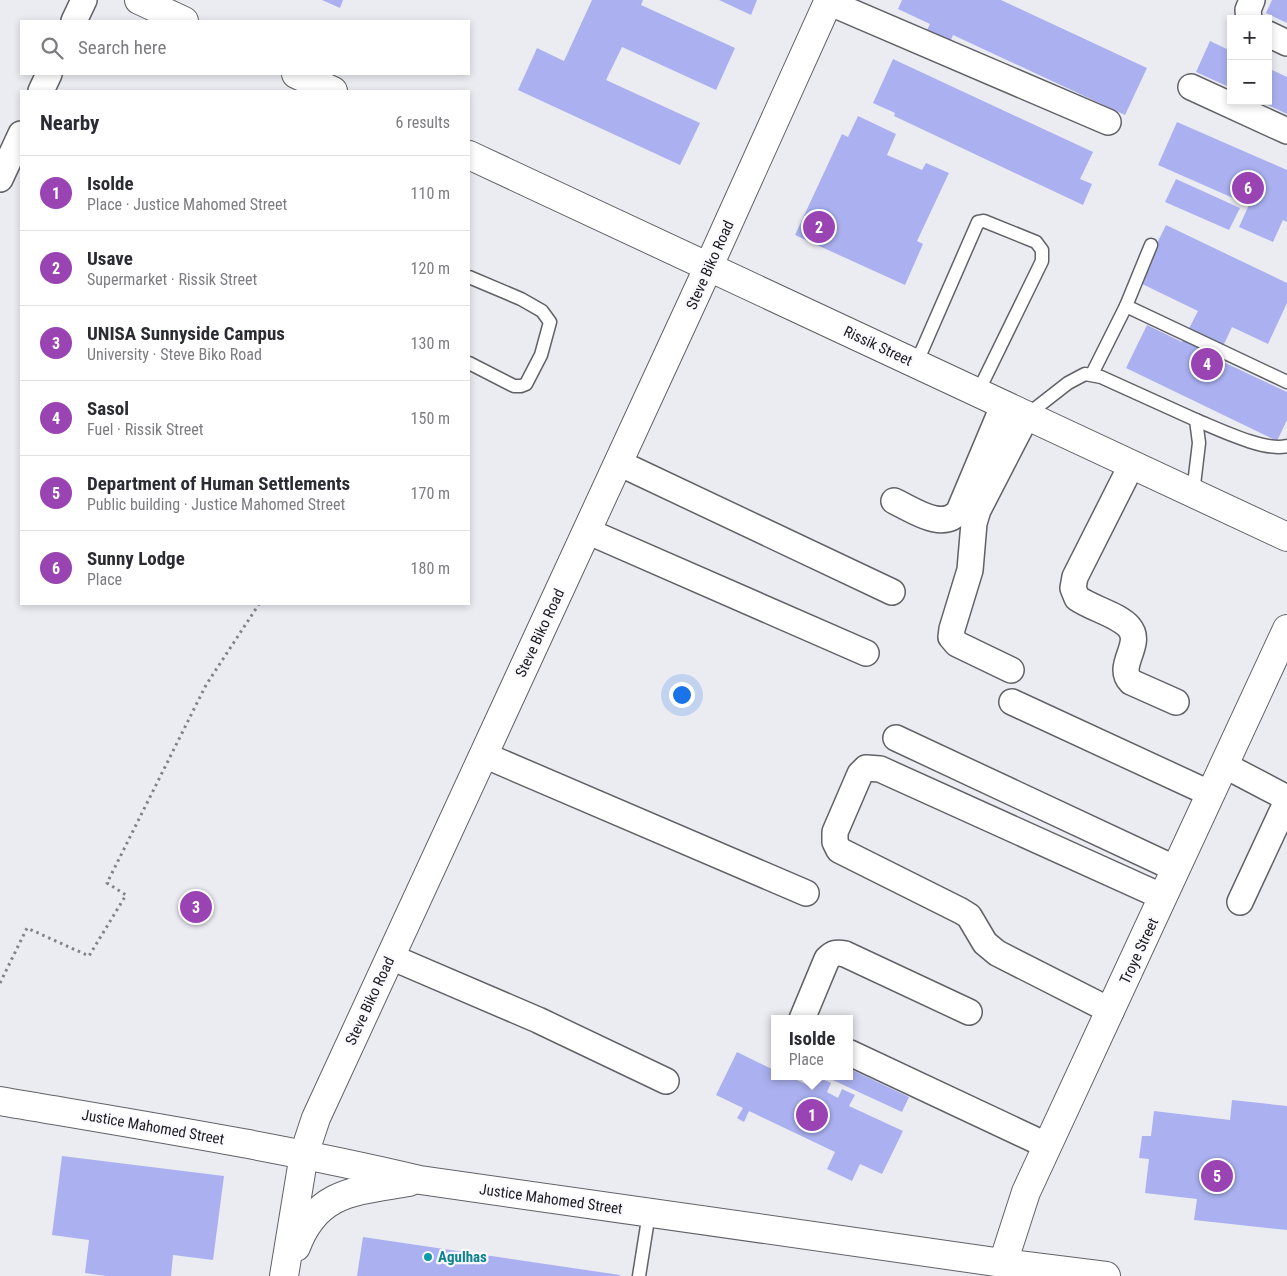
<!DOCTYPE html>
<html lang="en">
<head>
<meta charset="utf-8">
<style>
	:root { --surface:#fff; --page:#f7f7f7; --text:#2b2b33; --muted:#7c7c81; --line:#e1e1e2; --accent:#9944b2 }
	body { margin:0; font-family:"Roboto Condensed",sans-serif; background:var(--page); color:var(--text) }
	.controls { position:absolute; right:15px; top:15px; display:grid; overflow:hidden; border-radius:0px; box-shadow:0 2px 8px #0003 }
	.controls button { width:45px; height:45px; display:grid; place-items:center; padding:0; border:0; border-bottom:1px solid var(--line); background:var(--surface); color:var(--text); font:25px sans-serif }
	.you { position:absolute; left:681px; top:694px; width:18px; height:18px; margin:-12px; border:4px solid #fff; border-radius:50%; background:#1a73e8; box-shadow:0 0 0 8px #1a73e833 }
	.badge { display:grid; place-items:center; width:32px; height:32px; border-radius:50%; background:var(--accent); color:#fff; font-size:16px; font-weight:700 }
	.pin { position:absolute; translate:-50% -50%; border:2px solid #fff; box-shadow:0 1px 5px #0006 }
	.popup { position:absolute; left:771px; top:1015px; width:82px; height:65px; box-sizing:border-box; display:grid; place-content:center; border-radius:0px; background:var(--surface); filter:drop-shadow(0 1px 4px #0005); font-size:16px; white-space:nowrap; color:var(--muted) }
	.popup b { font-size:19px; color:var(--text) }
	.popup::after { content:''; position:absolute; left:50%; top:100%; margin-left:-10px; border:10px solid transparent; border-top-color:var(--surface) }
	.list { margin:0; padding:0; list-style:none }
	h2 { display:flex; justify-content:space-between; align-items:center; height:65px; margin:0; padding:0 20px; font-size:21px }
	h2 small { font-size:16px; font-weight:400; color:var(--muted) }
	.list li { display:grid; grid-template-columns:32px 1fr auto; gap:15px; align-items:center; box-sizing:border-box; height:75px; padding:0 20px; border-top:1px solid var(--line) }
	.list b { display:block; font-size:19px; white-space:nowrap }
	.list p { margin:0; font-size:16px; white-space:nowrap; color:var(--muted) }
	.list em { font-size:16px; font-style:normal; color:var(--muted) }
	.icon { flex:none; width:28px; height:28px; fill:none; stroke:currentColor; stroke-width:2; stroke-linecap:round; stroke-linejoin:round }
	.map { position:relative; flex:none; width:1287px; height:1276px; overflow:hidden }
	.search { position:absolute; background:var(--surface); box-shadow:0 2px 8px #0003; left:20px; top:20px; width:450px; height:55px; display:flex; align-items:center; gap:12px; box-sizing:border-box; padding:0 18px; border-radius:0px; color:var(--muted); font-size:19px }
	.panel { position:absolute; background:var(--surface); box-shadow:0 2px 8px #0003; left:20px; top:90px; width:450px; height:515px; border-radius:0px }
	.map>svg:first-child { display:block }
	.building { fill:#abb1f0 }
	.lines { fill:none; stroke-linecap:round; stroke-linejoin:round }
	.lane-casing { stroke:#616267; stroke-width:15 }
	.street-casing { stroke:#616267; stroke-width:28 }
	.secondary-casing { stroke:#616267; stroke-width:30 }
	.path { stroke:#828387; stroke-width:3; stroke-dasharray:2.5 4; stroke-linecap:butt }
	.lane { stroke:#fff; stroke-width:12 }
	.street { stroke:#fff; stroke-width:25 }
	.secondary { stroke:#fff; stroke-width:28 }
	.culture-dot { fill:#0f9aa8; stroke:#f9f9ff; stroke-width:2 }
	.labels { text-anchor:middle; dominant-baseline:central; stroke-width:4.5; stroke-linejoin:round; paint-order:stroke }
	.street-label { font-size:15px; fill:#1b1b1d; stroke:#f9f9ff }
	.culture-label { font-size:15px; font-weight:bold; fill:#0d838f; stroke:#f9f9ff; text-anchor:start }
</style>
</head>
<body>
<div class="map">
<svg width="1287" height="1276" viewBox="0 0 1287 1276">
	<rect width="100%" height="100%" fill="#ebecf2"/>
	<g class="building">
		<path d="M322,0H343L340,8Z"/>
		<path d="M592,0H643L641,5L735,48L716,90L622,47L606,80L700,123L680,165L518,90L537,48L564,61Z"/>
		<path d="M719,0H757L751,15Z"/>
		<path d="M902,0H1001L1147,68L1125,115L953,35L949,45L925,34L930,24L898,9Z"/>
		<path d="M1272,0H1287V23L1266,13Z"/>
		<path d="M1210,41L1231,51V88L1196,72Z"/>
		<path d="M893,59L1093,152L1080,179L1092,184L1083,205L894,116L895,113L873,103Z"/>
		<path d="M1268,68L1287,77V114L1259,101H1268Z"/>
		<path d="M858,116L896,134L887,155L922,170L926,163L949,173L917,241L923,244L905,285L795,235L842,134L848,137Z"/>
		<path d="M1177,122L1287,170V222L1283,220L1273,242L1239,227L1249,205L1158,165Z"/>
		<path d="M1176,179L1240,208L1229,230L1165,202Z"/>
		<path d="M1166,225L1287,283V303L1268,344L1232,327L1217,359L1287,392V420L1277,441L1126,368L1147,325L1182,342L1198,311L1138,282Z"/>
		<path d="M737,1052L774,1070V1076H789L813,1088L818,1077L831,1083L827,1092L838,1098L842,1089L855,1095L849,1106L903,1131L882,1174L860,1164L852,1181L827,1169L835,1152L749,1111L744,1122L737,1118L743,1108L716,1095Z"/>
		<path d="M850,1069L909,1097L902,1112L824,1076H850Z"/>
		<path d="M1232,1100L1287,1106V1230L1194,1220L1197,1199L1145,1193L1149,1159L1139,1158L1142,1136H1151L1154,1111L1230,1120Z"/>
		<path d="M62,1156L224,1176L213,1260L173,1255L171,1276H106L85,1273L89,1240L52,1235Z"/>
		<path d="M363,1237L620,1275V1276H357Z"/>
	</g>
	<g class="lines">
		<defs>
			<g id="lane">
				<path d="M469,277L521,299L542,311L550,322L541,355L526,384L521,386H514L469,363"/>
				<path d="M1126,306L1287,382"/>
				<path d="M916,364L978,222L984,221L1036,242L1042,250V261L978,392"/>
				<path d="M1092,374L1126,306L1151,245"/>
				<path d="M1027,415L1068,383L1085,374L1101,377L1196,420L1199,443L1193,493"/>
				<path d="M1196,420C1218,429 1265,452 1287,446"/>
				<path d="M639,1276L649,1213"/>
			</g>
			<g id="street">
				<path d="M828,2L1108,122"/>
				<path d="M1249,19L1248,10L1252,0"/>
				<path d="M74,21L84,0"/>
				<path d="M1268,34L1287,43"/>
				<path d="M1191,87L1287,131"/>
				<path d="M41,91L49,74"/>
				<path d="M0,179L21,134"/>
				<path d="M619,463L892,592"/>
				<path d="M1132,464L1075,577L1073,588L1077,598C1091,608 1119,615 1129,627C1144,644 1115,666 1131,682L1176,702"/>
				<path d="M894,501C912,509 943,532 959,511L1004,404"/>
				<path d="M587,531L866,653"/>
				<path d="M1011,670L957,644L951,637L952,629L970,570L974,523L978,510L1027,415"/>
				<path d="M1012,702L1211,794"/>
				<path d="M896,738L1176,869"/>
				<path d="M484,755L806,893"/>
				<path d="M1224,765L1287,798"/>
				<path d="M1240,902L1287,801"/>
				<path d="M391,957L538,1020L666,1081"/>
				<path d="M1111,1011L997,953L985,943L969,916L961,911L839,850L835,842V832L860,774L866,768L880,769L1163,897"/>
				<path d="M802,1019L827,959C833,953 836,952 845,954L969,1012"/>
				<path d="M850,1053L1048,1146"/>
			</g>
			<g id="secondary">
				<path d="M139,0L184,21"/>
				<path d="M296,74L333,91"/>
				<path d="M469,155L1287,537"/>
				<path d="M0,1101C140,1125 281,1147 420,1180L1003,1263L1106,1276"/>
				<path d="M296,1247C317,1190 357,1191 409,1182"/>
				<path d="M1003,1263L1026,1192L1287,629"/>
				<path d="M284,1276L304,1154L316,1118L708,268L829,0"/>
			</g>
		</defs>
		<use href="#lane" class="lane-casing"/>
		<use href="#street" class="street-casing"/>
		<use href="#secondary" class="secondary-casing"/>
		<path class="path" d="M0,983L27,928L89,956L126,895L107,883L206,685L259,604"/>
		<use href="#lane" class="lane"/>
		<use href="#street" class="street"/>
		<use href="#secondary" class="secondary"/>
	</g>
	<circle class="culture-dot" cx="428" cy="1257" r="5"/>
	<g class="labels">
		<g class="street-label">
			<text transform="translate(710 265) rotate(-66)">Steve Biko Road</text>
			<text transform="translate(878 346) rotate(25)">Rissik Street</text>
			<text transform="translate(540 633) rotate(-65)">Steve Biko Road</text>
			<text transform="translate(1139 951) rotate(-65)">Troye Street</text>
			<text transform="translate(370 1001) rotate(-65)">Steve Biko Road</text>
			<text transform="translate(153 1127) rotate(10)">Justice Mahomed Street</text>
			<text transform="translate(551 1199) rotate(8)">Justice Mahomed Street</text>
		</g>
		<g class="culture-label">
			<text x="438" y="1257">Agulhas</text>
		</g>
	</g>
</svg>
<div class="controls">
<button>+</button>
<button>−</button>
</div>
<div class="you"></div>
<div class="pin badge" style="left:812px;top:1115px">1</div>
<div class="popup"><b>Isolde</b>Place</div>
<div class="pin badge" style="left:819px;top:227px">2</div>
<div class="pin badge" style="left:196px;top:907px">3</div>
<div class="pin badge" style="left:1207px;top:364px">4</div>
<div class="pin badge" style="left:1217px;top:1176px">5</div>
<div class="pin badge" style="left:1248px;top:188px">6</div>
<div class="search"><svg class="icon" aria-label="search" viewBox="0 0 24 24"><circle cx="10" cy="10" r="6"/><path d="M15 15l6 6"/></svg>Search here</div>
<section class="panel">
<h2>Nearby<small>6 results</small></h2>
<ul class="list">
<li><span class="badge">1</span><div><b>Isolde</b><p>Place · Justice Mahomed Street</p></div><em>110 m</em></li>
<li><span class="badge">2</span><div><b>Usave</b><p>Supermarket · Rissik Street</p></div><em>120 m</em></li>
<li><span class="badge">3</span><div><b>UNISA Sunnyside Campus</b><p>University · Steve Biko Road</p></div><em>130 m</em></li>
<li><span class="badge">4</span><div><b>Sasol</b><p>Fuel · Rissik Street</p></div><em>150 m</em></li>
<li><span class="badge">5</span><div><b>Department of Human Settlements</b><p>Public building · Justice Mahomed Street</p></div><em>170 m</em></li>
<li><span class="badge">6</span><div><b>Sunny Lodge</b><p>Place</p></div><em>180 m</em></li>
</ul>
</section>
</div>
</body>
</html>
